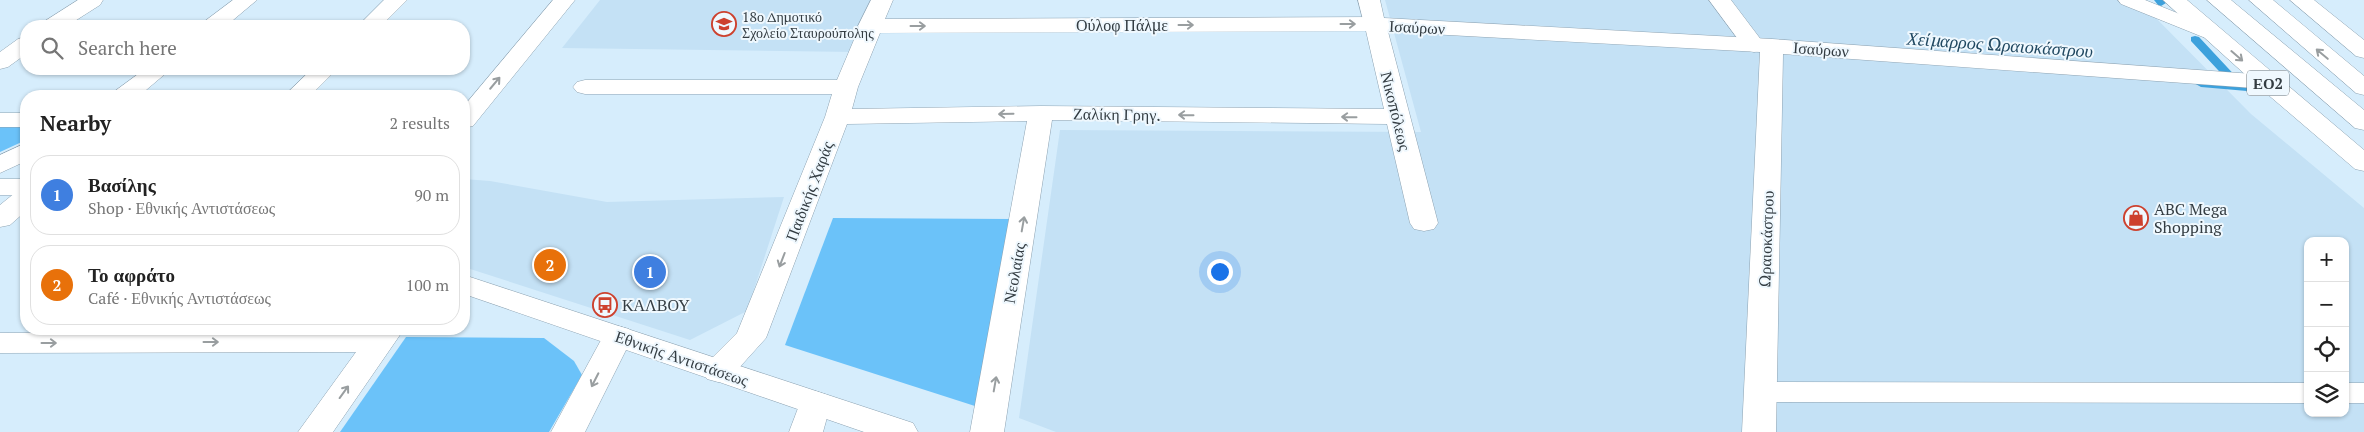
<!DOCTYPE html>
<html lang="en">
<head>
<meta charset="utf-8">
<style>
	:root { --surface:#fff; --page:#f2f2f2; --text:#222; --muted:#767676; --line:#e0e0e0; --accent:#cd412e }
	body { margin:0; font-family:"PT Serif",serif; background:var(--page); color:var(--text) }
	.controls { position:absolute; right:15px; bottom:15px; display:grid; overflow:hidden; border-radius:10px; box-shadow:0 1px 4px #0004 }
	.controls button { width:45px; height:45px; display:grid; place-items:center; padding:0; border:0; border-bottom:1px solid var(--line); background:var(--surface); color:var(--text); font:25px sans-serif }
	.you { position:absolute; left:1219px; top:271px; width:18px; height:18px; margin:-12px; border:4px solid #fff; border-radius:50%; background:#1a73e8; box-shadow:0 0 0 8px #1a73e833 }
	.badge { display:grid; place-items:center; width:32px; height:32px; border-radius:50%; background:var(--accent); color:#fff; font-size:16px; font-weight:700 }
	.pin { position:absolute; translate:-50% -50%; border:2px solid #fff; box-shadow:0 1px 5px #0006 }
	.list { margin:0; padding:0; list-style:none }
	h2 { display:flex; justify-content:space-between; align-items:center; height:65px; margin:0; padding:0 20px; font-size:21px }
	h2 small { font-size:16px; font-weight:400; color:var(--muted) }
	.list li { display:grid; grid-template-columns:32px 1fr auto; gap:15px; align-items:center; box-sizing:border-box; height:80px; margin:0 10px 10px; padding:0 10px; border:1px solid var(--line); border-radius:20px }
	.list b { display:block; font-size:19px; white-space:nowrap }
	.list p { margin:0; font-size:16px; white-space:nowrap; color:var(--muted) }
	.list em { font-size:16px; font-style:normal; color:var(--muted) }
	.icon { flex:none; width:28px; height:28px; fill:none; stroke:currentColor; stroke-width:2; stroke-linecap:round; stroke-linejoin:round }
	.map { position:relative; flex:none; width:2364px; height:432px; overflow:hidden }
	.search { position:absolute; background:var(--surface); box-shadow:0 1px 4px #0004; left:20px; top:20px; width:450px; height:55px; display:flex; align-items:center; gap:12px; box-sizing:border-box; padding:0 18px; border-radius:20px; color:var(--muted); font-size:19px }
	.panel { position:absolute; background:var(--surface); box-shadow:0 1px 4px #0004; left:20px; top:90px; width:450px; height:245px; border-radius:20px }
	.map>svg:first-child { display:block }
	.built { fill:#c4e1f5; fill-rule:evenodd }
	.green { fill:#6bc2f9 }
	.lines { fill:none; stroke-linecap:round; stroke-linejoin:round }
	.stream { fill:#3da1dc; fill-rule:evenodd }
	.lane-casing { stroke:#8da2b1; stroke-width:1 }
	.street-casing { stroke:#8da2b1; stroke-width:1 }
	.secondary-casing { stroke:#8da2b1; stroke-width:1 }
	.highway-casing { stroke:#8da2b1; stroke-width:1 }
	.lane { fill:#fff; fill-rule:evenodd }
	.street { fill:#fff; fill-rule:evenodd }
	.secondary { fill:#fff; fill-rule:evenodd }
	.highway { fill:#fff; fill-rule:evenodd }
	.oneway { stroke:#999ea0 }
	.labels { text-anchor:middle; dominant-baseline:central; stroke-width:4; stroke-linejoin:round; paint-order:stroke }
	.far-poi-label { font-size:14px; fill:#333c42; stroke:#eff8fe; text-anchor:start }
	.shield { fill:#eff8fe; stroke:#6b747a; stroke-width:1 }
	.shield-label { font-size:15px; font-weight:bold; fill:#333c42 }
	.street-label { font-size:16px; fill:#333c42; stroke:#eff8fe }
	.poi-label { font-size:16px; fill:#333c42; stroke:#eff8fe; text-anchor:start }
	.water-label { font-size:18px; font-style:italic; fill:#204861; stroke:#eff8fe }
</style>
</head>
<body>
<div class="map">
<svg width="2364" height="432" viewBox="0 0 2364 432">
	<rect width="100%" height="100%" fill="#d6edfc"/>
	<g class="built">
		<path d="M600,0H878L855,52L562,48Z"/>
		<path d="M1385,0H2138L2251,114L2364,208V432H1056L1019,418L1060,130L1421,132ZM2308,241H2345V413H2308Z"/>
		<path d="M464,179L490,181L607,202L784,197L747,311L690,340L464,267Z"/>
		<path d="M192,329H343L340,333Z"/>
	</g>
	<g class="green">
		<path d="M0,122H26V140L0,152Z"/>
		<path d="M833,218L1012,219L978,407L785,345Z"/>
		<path d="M406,337L544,338L574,361L582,375L549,432H340Z"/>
	</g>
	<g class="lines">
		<g class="stream">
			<path d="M2154,0H2164L2166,3L2161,6L2158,5Z"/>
			<path d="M2195,36L2199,37L2241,82V86L2247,87L2248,89L2247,91L2201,87L2185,78L2184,76L2189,73L2204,81L2231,84L2191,41V37Z"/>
		</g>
		<defs>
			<g id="lane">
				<path d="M2118,0H2145L2217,29L2220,33L2217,37L2210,39L2203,37L2121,4Z"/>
				<rect x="0" y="113" width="26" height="14"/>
				<path d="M1760,382L2308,383V403L1760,402L1750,399L1745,392L1750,385Z"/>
				<rect x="2345" y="383" width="19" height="20"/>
			</g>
			<g id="street">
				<path d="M78,0H103L100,5L67,26H42L45,21Z"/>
				<path d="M233,0H257L226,26H202L205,21Z"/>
				<path d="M384,0H407L381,26H358Z"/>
				<path d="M553,0H575L473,126L464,128V106Z"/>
				<path d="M871,0H893L885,19L1375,17L1383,19L1386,24L1438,223L1434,229L1424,231L1414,229L1410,223L1387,124L1052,120L1004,432H970L1027,121L847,124L766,338L729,379L718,382L707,379L702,371L707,363L737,333L825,117L832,94H585L577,92L573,87L577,82L585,80H837L859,28L858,26ZM1366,31L1384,109L1041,106L852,109L858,87L880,33Z"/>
				<path d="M1709,0H1731L1765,45L1762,50L1754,52L1746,50Z"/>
				<path d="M26,37V54L8,67L0,69V52L18,39Z"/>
				<path d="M145,69H171L139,96H112L115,91Z"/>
				<path d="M312,69H337L310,96H284Z"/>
				<path d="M26,143V161L0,173V155Z"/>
				<path d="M26,190V211L10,225L0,227V205L16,192Z"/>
				<path d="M618,326L629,329L633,336L585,432H551L607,329Z"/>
				<path d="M373,329H400L402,332L333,432H298L356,352L0,353V333L371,332Z"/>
				<path d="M815,391L827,395L831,403L823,432H789L803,395Z"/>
			</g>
			<g id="secondary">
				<path d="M1358,0H1380L1384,18L1772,39L2267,75L2275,77L2279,82L2275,87L2267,89L1783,54L1776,432H1742L1760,52L1375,31L1367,29L1364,24Z"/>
				<rect x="0" y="179" width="26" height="16"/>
				<path d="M464,275L913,423L918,432H864L464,294Z"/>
			</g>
			<g id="highway">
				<path d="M2163,0H2187L2364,150V171L2355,169L2259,87Z"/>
				<path d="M2207,0H2231L2364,110V130L2355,128Z"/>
				<path d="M2249,0H2273L2364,76V95L2356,93Z"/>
				<path d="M2290,0H2314L2364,40V58L2356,56Z"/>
			</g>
		</defs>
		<use href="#lane" class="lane-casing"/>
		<use href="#street" class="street-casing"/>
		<use href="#secondary" class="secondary-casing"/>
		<use href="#highway" class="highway-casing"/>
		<use href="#lane" class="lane"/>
		<use href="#street" class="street"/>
		<use href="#secondary" class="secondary"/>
		<use href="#highway" class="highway"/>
	</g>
	<defs><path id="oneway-shaft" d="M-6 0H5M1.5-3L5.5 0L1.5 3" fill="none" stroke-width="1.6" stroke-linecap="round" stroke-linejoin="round" transform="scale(1.25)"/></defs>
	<g class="oneway">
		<use href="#oneway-shaft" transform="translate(1348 24)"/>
		<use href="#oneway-shaft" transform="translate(1186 25)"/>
		<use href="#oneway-shaft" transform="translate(918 26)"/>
		<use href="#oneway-shaft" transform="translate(2322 54) rotate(-140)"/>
		<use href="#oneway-shaft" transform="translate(2237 56) rotate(41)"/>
		<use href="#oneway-shaft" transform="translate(495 83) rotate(-50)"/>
		<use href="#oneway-shaft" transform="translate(1006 114) rotate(179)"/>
		<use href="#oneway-shaft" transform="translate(1186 115) rotate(-179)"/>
		<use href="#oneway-shaft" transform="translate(1349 117) rotate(-179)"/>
		<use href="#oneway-shaft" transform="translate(1023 224) rotate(-80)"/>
		<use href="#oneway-shaft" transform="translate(782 260) rotate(111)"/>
		<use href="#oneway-shaft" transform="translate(211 342)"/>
		<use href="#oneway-shaft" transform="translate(49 343)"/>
		<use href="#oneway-shaft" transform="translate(595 380) rotate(117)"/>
		<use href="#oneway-shaft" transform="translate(995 384) rotate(-80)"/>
		<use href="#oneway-shaft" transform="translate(344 392) rotate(-54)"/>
	</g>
	<defs>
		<symbol id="school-ring" viewBox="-11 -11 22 22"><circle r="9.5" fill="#eff8fe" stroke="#cd412e" stroke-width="1.5"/><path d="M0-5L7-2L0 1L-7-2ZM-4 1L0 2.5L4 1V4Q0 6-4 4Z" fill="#cd412e"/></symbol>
		<symbol id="shop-ring" viewBox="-11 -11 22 22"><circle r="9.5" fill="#eff8fe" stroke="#cd412e" stroke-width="1.5"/><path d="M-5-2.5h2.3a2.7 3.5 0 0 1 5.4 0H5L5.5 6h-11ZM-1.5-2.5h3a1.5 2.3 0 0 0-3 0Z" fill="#cd412e"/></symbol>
		<symbol id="bus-ring" viewBox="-11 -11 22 22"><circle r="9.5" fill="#eff8fe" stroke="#cd412e" stroke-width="1.5"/><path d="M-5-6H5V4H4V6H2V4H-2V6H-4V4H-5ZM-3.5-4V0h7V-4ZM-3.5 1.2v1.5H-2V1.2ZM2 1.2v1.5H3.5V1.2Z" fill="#cd412e"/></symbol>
	</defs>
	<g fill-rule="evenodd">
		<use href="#school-ring" x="710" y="10" width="28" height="28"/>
		<use href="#shop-ring" x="2122" y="204" width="28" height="28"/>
		<use href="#bus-ring" x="591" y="291" width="28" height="28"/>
	</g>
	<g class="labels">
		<g class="far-poi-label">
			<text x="742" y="16">18ο Δημοτικό<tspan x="742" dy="16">Σχολείο Σταυρούπολης</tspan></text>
		</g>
		<rect class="shield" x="2247" y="70.5" width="42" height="25" rx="4"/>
		<g class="shield-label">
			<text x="2268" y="83">ΕΟ2</text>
		</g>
		<g class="street-label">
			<text x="1122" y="25">Ούλοφ Πάλμε</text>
			<text transform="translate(1417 27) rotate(3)">Ισαύρων</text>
			<text transform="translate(1821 49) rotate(4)">Ισαύρων</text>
			<text transform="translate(1396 111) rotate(76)">Νικοπόλεως</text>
			<text transform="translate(1117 114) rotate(1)">Ζαλίκη Γρηγ.</text>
			<text transform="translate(809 191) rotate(-69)">Παιδικής Χαράς</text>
			<text transform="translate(1766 239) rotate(-88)">Ωραιοκάστρου</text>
			<text transform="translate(1014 273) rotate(-80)">Νεολαίας</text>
			<text transform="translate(682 358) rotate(19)">Εθνικής Αντιστάσεως</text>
		</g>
		<g class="poi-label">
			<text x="2154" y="209">ABC Mega<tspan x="2154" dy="18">Shopping</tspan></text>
			<text x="622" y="305">ΚΑΛΒΟΥ</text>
		</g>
		<g class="water-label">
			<text transform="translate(2000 44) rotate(4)">Χείμαρρος Ωραιοκάστρου</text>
		</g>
	</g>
</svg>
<div class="controls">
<button>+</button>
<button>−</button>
<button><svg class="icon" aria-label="locate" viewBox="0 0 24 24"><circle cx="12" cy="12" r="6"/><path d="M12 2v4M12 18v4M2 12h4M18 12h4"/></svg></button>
<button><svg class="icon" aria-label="layers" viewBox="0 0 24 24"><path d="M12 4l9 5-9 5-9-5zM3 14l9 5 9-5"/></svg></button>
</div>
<div class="you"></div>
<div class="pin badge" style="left:650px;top:272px;background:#3f7fe0">1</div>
<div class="pin badge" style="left:550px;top:265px;background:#e8710a">2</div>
<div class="search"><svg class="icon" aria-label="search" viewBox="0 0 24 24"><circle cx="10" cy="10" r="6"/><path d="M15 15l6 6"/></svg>Search here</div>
<section class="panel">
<h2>Nearby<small>2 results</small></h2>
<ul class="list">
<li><span class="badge" style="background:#3f7fe0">1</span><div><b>Βασίλης</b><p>Shop · Εθνικής Αντιστάσεως</p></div><em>90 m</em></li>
<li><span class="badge" style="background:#e8710a">2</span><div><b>Το αφράτο</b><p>Café · Εθνικής Αντιστάσεως</p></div><em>100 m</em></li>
</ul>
</section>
</div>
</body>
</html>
